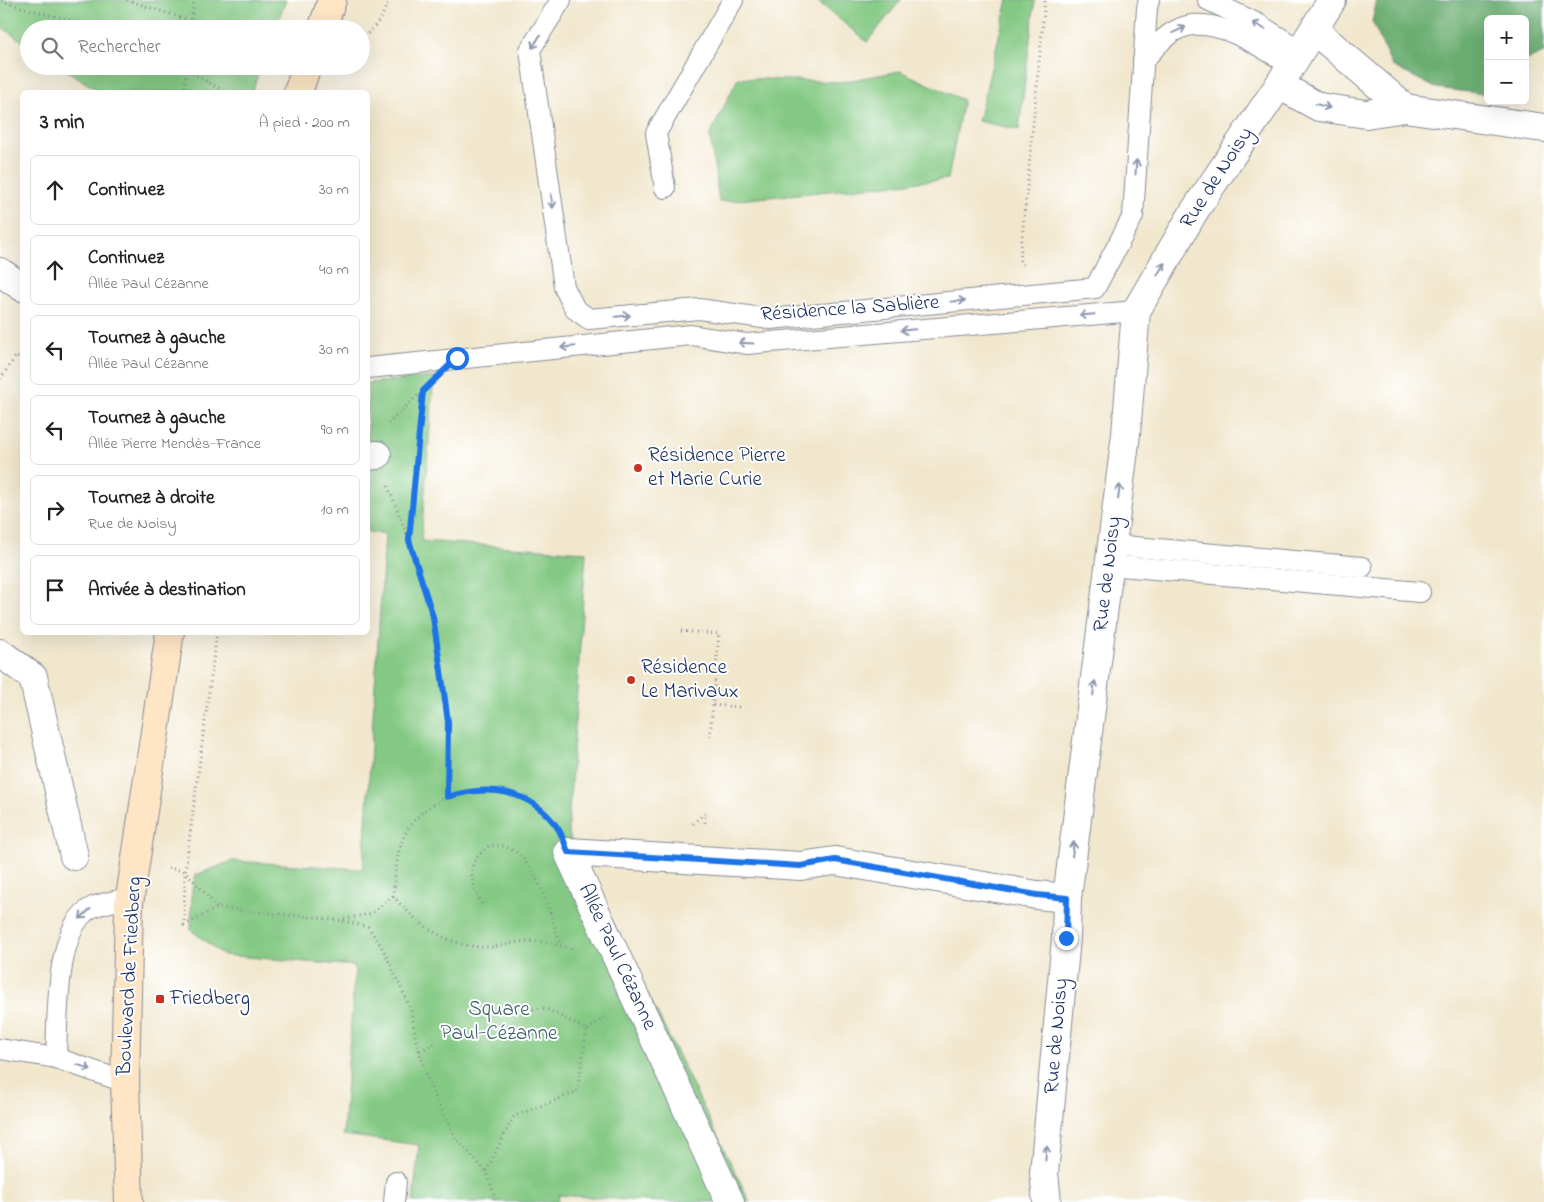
<!DOCTYPE html>
<html lang="fr">
<head>
<meta charset="utf-8">
<style>
	:root { --surface:#fff; --page:#f2f2f2; --text:#222; --muted:#767676; --line:#e0e0e0 }
	body { margin:0; font-family:"Indie Flower",sans-serif; background:var(--page); color:var(--text) }
	.controls { position:absolute; right:15px; top:15px; display:grid; overflow:hidden; border-radius:8px; box-shadow:0 5px 20px #0002 }
	.controls button { width:45px; height:45px; display:grid; place-items:center; padding:0; border:0; border-bottom:1px solid var(--line); background:var(--surface); color:var(--text); font:25px sans-serif }
	.stop { position:absolute; width:15px; height:15px; margin:-11px; border:4px solid #1a73e8; border-radius:50%; background:#fff }
	.stop.end { background:#1a73e8; border-color:#fff; box-shadow:0 1px 5px #0008 }
	.list { margin:0; padding:0; list-style:none }
	h2 { display:flex; justify-content:space-between; align-items:center; height:65px; margin:0; padding:0 20px; font-size:21px }
	h2 small { font-size:16px; font-weight:400; color:var(--muted) }
	.list li { display:grid; grid-template-columns:32px 1fr auto; gap:15px; align-items:center; box-sizing:border-box; height:70px; margin:0 10px 10px; padding:0 10px; border:1px solid var(--line); border-radius:8px }
	.list b { display:block; font-size:19px; white-space:nowrap }
	.list p { margin:0; font-size:16px; white-space:nowrap; color:var(--muted) }
	.list em { font-size:16px; font-style:normal; color:var(--muted) }
	.icon { flex:none; width:28px; height:28px; fill:none; stroke:currentColor; stroke-width:2; stroke-linecap:round; stroke-linejoin:round }
	.map { position:relative; flex:none; width:1544px; height:1202px; overflow:hidden }
	.search { position:absolute; background:var(--surface); box-shadow:0 5px 20px #0002; left:20px; top:20px; width:350px; height:55px; display:flex; align-items:center; gap:12px; box-sizing:border-box; padding:0 18px; border-radius:28px; color:var(--muted); font-size:19px }
	.panel { position:absolute; background:var(--surface); box-shadow:0 5px 20px #0002; left:20px; top:90px; width:350px; height:545px; border-radius:8px }
	.map>svg:first-child { display:block }
	.green { fill:#84c983; stroke:#507c70 }
	.forest { fill:#6bad71; stroke:#436e68 }
	.lines { fill:none; stroke-linecap:round; stroke-linejoin:round }
	.service-casing { stroke:#868b96; stroke-width:22 }
	.pedestrian-casing { stroke:#868b96; stroke-width:30 }
	.minor-casing { stroke:#868b96; stroke-width:30 }
	.secondary-casing { stroke:#868b96; stroke-width:30 }
	.path { stroke:#868b96; stroke-width:3; stroke-dasharray:1 4; stroke-linecap:butt }
	.service { stroke:#fff; stroke-width:20 }
	.pedestrian { stroke:#fff; stroke-width:28 }
	.minor { stroke:#fff; stroke-width:28 }
	.secondary { stroke:#fde5c5; stroke-width:28 }
	.oneway { stroke:#8d97ae }
	.route { stroke:#1a73e8; stroke-width:6 }
	.poi-dot { fill:#c8321e; stroke:#fff; stroke-width:2 }
	.labels { text-anchor:middle; dominant-baseline:central; stroke-width:4; stroke-linejoin:round; paint-order:stroke }
	.street-label { font-size:21px; fill:#1b2f5e; stroke:#fff }
	.poi-label { font-size:21px; fill:#1b2f5e; stroke:#fff; text-anchor:start }
	.park-label { font-size:21px; fill:#3a5d69; stroke:#fff }
</style>
</head>
<body>
<div class="map">
<svg width="1544" height="1202" viewBox="0 0 1544 1202">
	<rect width="100%" height="100%" fill="#fff"/>
	<filter id="ink" filterUnits="userSpaceOnUse"><feTurbulence type="fractalNoise" baseFrequency=".02" numOctaves="2"/><feDisplacementMap in="SourceGraphic" scale="10" xChannelSelector="R" yChannelSelector="G"/><feConvolveMatrix kernelMatrix="1 2 1 2 8 2 1 2 1" color-interpolation-filters="sRGB"/></filter>
	<filter id="wash" filterUnits="userSpaceOnUse"><feTurbulence type="fractalNoise" baseFrequency=".0096" numOctaves="4" result="noise"/><feDisplacementMap in="SourceGraphic" scale="20" xChannelSelector="R" yChannelSelector="G"/><feGaussianBlur stdDeviation="1.12" result="paint"/><feColorMatrix in="noise" values="0 0 0 0 0 0 0 0 0 0 0 0 0 0 0 0 0 1.4 0 .05"/><feComposite in="paint" operator="in"/></filter>
	<g filter="url(#wash)">
		<rect width="100%" height="100%" fill="#f1e7cd"/>
		<g class="green">
			<path d="M0,0H286L275,29H29V46L0,26Z"/>
			<path d="M816,0H901L867,42Z"/>
			<path d="M1008,0H1035L1019,130L978,121Z"/>
			<path d="M60,66H261L252,92H100Z"/>
			<path d="M900,71L963,100L948,179L719,202L710,135L738,78L841,82Z"/>
			<path d="M434,377L421,541L586,552L568,830L578,864L589,875L750,1202H661L559,1195L558,1202H413L419,1145L343,1135L355,966L223,955L191,930L192,888L196,875L232,861L363,869L385,534L368,532V383Z"/>
		</g>
		<path class="forest" d="M1377,0H1544V53L1525,61V19H1488V91L1484,94L1436,88L1392,66L1372,21Z"/>
	</g>
	<g filter="url(#ink)">
		<g class="lines">
			<defs>
				<g id="service">
					<path d="M561,0L530,50L564,287L575,309L589,319L699,309L770,319L1095,288L1133,216L1147,8L1149,0"/>
					<path d="M1208,0L1258,24L1301,51"/>
					<path d="M1143,61C1154,49 1165,34 1181,28C1215,14 1264,49 1292,66"/>
					<path d="M665,188L656,133L733,0"/>
					<path d="M368,368L691,335L747,344L1136,311"/>
					<path d="M1112,545L1362,567"/>
					<path d="M1109,565L1420,592"/>
					<path d="M0,1049L56,1058"/>
					<path d="M125,1082L56,1058C58,1021 54,924 93,907C105,902 119,901 130,897"/>
					<path d="M394,1202L396,1182"/>
				</g>
				<g id="pedestrian">
					<path d="M368,456L377,455"/>
					<path d="M0,653L33,677L74,856"/>
					<path d="M730,1202L568,852L800,866"/>
				</g>
				<g id="minor">
					<path d="M1314,30L1405,108"/>
					<path d="M1279,85L1319,107L1366,114L1405,108L1544,128"/>
					<path d="M0,272L22,287"/>
					<path d="M800,866L835,861L1037,895L1067,898"/>
					<path d="M1047,1202L1044,1173L1066,938L1067,898L1126,434L1136,311L1195,210L1279,85L1332,0"/>
				</g>
				<g id="secondary">
					<path d="M322,29L332,0"/>
					<path d="M298,92L307,66"/>
					<path d="M129,1202L125,1082L129,904L170,632"/>
				</g>
			</defs>
			<use href="#service" class="service-casing"/>
			<use href="#pedestrian" class="pedestrian-casing"/>
			<use href="#minor" class="minor-casing"/>
			<use href="#secondary" class="secondary-casing"/>
			<g class="path">
				<path d="M2,0L6,3L102,29"/>
				<path d="M127,0L191,21"/>
				<path d="M190,29L194,0"/>
				<path d="M361,41L380,20L389,0"/>
				<path d="M179,66L226,92"/>
				<path d="M184,92L187,66"/>
				<path d="M1023,265L1020,260L1045,0"/>
				<path d="M0,379L16,356L22,361"/>
				<path d="M388,424L418,395"/>
				<path d="M388,486L409,540L433,617L448,723L447,797"/>
				<path d="M409,539L423,394"/>
				<path d="M681,631L719,634L710,736"/>
				<path d="M217,632L185,871L184,925L218,908L340,920L372,913L393,896C396,871 396,844 412,823C439,789 494,781 531,801C539,805 547,816 553,823"/>
				<path d="M713,705L739,707"/>
				<path d="M693,824L705,813V825"/>
				<path d="M168,868L185,871L218,908"/>
				<path d="M393,896C419,926 450,949 492,947C504,946 517,941 530,941C545,941 560,945 575,950"/>
				<path d="M482,904C469,878 465,864 490,845C495,846 504,845 509,848C537,860 552,917 560,945"/>
				<path d="M343,921L368,927L383,949L411,1009L416,1041L429,1084L456,1139L486,1171L495,1197L494,1202"/>
				<path d="M523,1010L545,1008L587,1030L607,1015"/>
				<path d="M420,1051L435,1043"/>
				<path d="M486,1171L514,1116L577,1092L587,1030"/>
			</g>
			<use href="#service" class="service"/>
			<use href="#pedestrian" class="pedestrian"/>
			<use href="#minor" class="minor"/>
			<use href="#secondary" class="secondary"/>
		</g>
		<defs><path id="oneway-shaft" d="M-6 0H5M1.5-3L5.5 0L1.5 3" fill="none" stroke-width="1.6" stroke-linecap="round" stroke-linejoin="round" transform="scale(1.25)"/></defs>
		<g class="oneway">
			<use href="#oneway-shaft" transform="translate(1259 26) rotate(-151)"/>
			<use href="#oneway-shaft" transform="translate(1179 30) rotate(-25)"/>
			<use href="#oneway-shaft" transform="translate(536 42) rotate(122)"/>
			<use href="#oneway-shaft" transform="translate(1323 106) rotate(15)"/>
			<use href="#oneway-shaft" transform="translate(1136 167) rotate(-86)"/>
			<use href="#oneway-shaft" transform="translate(552 201) rotate(82)"/>
			<use href="#oneway-shaft" transform="translate(1161 269) rotate(-60)"/>
			<use href="#oneway-shaft" transform="translate(958 301) rotate(-5)"/>
			<use href="#oneway-shaft" transform="translate(1087 315) rotate(175)"/>
			<use href="#oneway-shaft" transform="translate(623 316) rotate(-5)"/>
			<use href="#oneway-shaft" transform="translate(908 330) rotate(175)"/>
			<use href="#oneway-shaft" transform="translate(746 343) rotate(-177)"/>
			<use href="#oneway-shaft" transform="translate(568 347) rotate(174)"/>
			<use href="#oneway-shaft" transform="translate(1119 492) rotate(-83)"/>
			<use href="#oneway-shaft" transform="translate(1094 688) rotate(-83)"/>
			<use href="#oneway-shaft" transform="translate(1073 849) rotate(-83)"/>
			<use href="#oneway-shaft" transform="translate(85 914) rotate(138)"/>
			<use href="#oneway-shaft" transform="translate(84 1067) rotate(20)"/>
			<use href="#oneway-shaft" transform="translate(1046 1153) rotate(-85)"/>
		</g>
	</g>
	<g class="lines" filter="url(#ink)">
		<path class="route" d="M457,358L423,391L409,540L433,617L441,671L448,722L447,797C489,784 530,789 557,827C562,834 565,844 568,852L800,866L835,860L1037,895L1067,898L1066,938"/>
	</g>
	<g class="poi-dot">
		<circle cx="638" cy="468" r="5"/>
		<circle cx="631" cy="680" r="5"/>
		<rect x="155" y="994" width="10" height="10" rx="2.5"/>
	</g>
	<g class="labels">
		<g class="street-label">
			<text transform="translate(1217 178) rotate(-57)">Rue de Noisy</text>
			<text transform="translate(850 309) rotate(-4)">Résidence la Sablière</text>
			<text transform="translate(1108 574) rotate(-83)">Rue de Noisy</text>
			<text transform="translate(617 957) rotate(65)">Allée Paul Cézanne</text>
			<text transform="translate(130 976) rotate(-87)">Boulevard de Friedberg</text>
			<text transform="translate(1057 1036) rotate(-85)">Rue de Noisy</text>
		</g>
		<g class="poi-label">
			<text x="648" y="456">Résidence Pierre<tspan x="648" dy="24">et Marie Curie</tspan></text>
			<text x="641" y="668">Résidence<tspan x="641" dy="24">Le Marivaux</tspan></text>
			<text x="170" y="999">Friedberg</text>
		</g>
		<g class="park-label">
			<text x="499" y="1010">Square<tspan x="499" dy="24">Paul-Cézanne</tspan></text>
		</g>
	</g>
</svg>
<div class="controls">
<button>+</button>
<button>−</button>
</div>
<div class="stop" style="left:457px;top:358px"></div>
<div class="stop end" style="left:1066px;top:938px"></div>
<div class="search"><svg class="icon" aria-label="search" viewBox="0 0 24 24"><circle cx="10" cy="10" r="6"/><path d="M15 15l6 6"/></svg>Rechercher</div>
<section class="panel">
<h2>3 min<small>À pied · 200 m</small></h2>
<ul class="list">
<li><svg class="icon" aria-label="ahead" viewBox="0 0 24 24"><path d="M12 20V5M6 11l6-6 6 6"/></svg><div><b>Continuez</b></div><em>30 m</em></li>
<li><svg class="icon" aria-label="ahead" viewBox="0 0 24 24"><path d="M12 20V5M6 11l6-6 6 6"/></svg><div><b>Continuez</b><p>Allée Paul Cézanne</p></div><em>40 m</em></li>
<li><svg class="icon" aria-label="left" viewBox="0 0 24 24"><path d="M17 20v-9H6M10 6l-5 5 5 5"/></svg><div><b>Tournez à gauche</b><p>Allée Paul Cézanne</p></div><em>30 m</em></li>
<li><svg class="icon" aria-label="left" viewBox="0 0 24 24"><path d="M17 20v-9H6M10 6l-5 5 5 5"/></svg><div><b>Tournez à gauche</b><p>Allée Pierre Mendès-France</p></div><em>90 m</em></li>
<li><svg class="icon" aria-label="right" viewBox="0 0 24 24"><path d="M7 20v-9h11M14 6l5 5-5 5"/></svg><div><b>Tournez à droite</b><p>Rue de Noisy</p></div><em>10 m</em></li>
<li><svg class="icon" aria-label="arrive" viewBox="0 0 24 24"><path d="M6 21V4h12l-3 4 3 4H6"/></svg><div><b>Arrivée à destination</b></div></li>
</ul>
</section>
</div>
</body>
</html>
